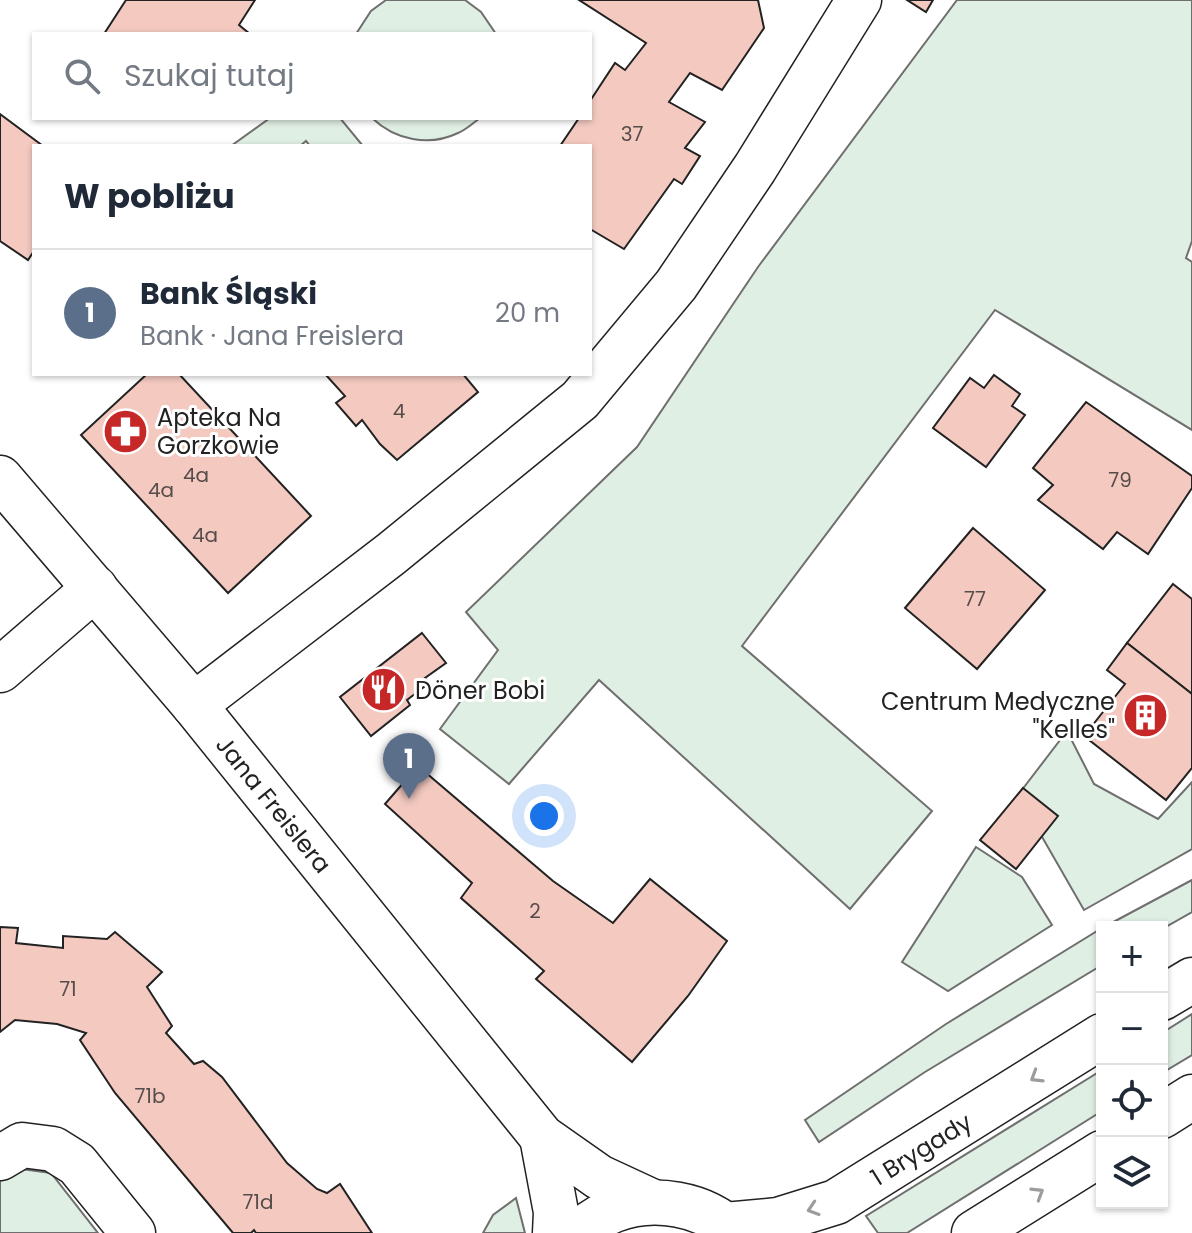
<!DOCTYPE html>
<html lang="pl">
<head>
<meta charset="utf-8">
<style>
	:root { --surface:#fff; --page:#f2f2f3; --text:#1f2937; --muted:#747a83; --line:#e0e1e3; --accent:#2563eb }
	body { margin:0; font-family:Poppins,sans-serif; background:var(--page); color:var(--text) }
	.controls { position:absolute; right:24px; bottom:24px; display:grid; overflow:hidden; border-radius:0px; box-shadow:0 2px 6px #0004 }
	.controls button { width:72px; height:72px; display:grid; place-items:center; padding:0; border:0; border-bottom:2px solid var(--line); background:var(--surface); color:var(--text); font:40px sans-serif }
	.you { position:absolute; left:544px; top:816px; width:28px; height:28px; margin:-20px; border:6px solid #fff; border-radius:50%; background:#1a73e8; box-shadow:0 0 0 12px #1a73e833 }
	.badge { display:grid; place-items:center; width:52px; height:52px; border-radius:50%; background:var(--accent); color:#fff; font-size:26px; font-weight:700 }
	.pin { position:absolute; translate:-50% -66px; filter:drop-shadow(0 2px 4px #0008) }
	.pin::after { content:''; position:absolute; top:42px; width:28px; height:24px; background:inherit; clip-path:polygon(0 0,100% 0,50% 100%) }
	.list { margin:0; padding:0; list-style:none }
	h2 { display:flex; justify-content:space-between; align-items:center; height:104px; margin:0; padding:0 32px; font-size:34px }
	h2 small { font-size:26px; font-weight:400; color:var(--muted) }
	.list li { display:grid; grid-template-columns:52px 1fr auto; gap:24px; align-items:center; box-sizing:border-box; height:128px; padding:0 32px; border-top:2px solid var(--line) }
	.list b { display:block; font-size:30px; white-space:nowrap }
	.list p { margin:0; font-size:26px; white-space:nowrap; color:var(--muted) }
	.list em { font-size:26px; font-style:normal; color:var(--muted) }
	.icon { flex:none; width:44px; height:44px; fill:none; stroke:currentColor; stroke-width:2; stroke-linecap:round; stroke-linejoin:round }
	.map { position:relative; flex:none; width:1192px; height:1233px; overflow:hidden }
	.search { position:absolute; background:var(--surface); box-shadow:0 2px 6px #0004; left:32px; top:32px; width:560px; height:88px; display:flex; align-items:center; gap:20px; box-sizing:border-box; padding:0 28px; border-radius:0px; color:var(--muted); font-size:30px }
	.panel { position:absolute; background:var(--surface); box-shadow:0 2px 6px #0004; left:32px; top:144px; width:560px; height:232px; border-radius:0px }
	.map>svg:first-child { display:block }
	.green { fill:#e0efe3; stroke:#6f6f6f; stroke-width:2 }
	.building { fill:#f3c9c0; stroke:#222; stroke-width:2 }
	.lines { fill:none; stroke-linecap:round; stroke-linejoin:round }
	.minor-casing { stroke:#222; stroke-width:47 }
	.minor { stroke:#fff; stroke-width:44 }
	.oneway { stroke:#9c9c9c }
	.labels { text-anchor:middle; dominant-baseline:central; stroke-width:6; stroke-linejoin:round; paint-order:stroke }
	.number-label { font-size:20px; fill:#564c4a }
	.poi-label { font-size:24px; fill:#222; stroke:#fff; text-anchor:start }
	.street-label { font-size:24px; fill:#222; stroke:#fff }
</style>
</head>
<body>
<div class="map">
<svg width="1192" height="1233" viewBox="0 0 1192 1233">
	<rect width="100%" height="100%" fill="#fff"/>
	<g class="green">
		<path d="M386,0H465L481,12L496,34H356L371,11Z"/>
		<path d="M957,0H1192V241L1186,258L1192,262V430L995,310L742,646L932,811L850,909L599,680L509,784L440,729L498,650L466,612L637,447L758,267Z"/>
		<path d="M270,118H340L363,146H310L306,141L300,146H231Z"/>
		<path d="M372,118H480C473,123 466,130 458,133C429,147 395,140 372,118Z"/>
		<path d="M1067,731L1094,784L1158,819L1192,782V849L1084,910L1018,795Z"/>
		<path d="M976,847L1022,877L1052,925L948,991L902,962Z"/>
		<path d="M1192,880V912L1162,929V927H1104Z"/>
		<path d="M1102,928V965L925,1072L819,1142L805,1120L946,1024Z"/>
		<path d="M1192,1014V1055L1162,1073V1033Z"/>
		<path d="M1102,1070V1111L907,1233H878L866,1216Z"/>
		<path d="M14,1168L51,1173L98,1233H0V1178Z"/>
		<path d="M516,1198L525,1233H483L493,1215Z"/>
	</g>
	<g class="building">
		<path d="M126,0H255L239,25L250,34H104Z"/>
		<path d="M579,0H758L764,28L722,90L690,73L669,102L705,122L685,148L700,156L682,184L674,179L624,249L590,229V146H560L579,118H590V101L615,63L625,70L646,43Z"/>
		<path d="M907,0H933L926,12Z"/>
		<path d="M0,114L43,146H34V251L28,260L0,241Z"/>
		<path d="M147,374H179L311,516L228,593L81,435Z"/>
		<path d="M325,374H463L478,392L397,460L380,444L362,420L356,426L336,403L345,396Z"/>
		<path d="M994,375L1020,394L1012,406L1025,415L986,467L933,428L970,378L984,388Z"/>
		<path d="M1086,402L1192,476V488L1148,554L1117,532L1103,549L1038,500L1053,485L1033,468Z"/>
		<path d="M973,528L1045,590L977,669L905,608Z"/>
		<path d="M1173,584L1192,599V694L1127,643Z"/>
		<path d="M422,633L446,663L425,678L429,683L407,700L410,705L371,736L340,697Z"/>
		<path d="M1127,643L1192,694V768L1166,800L1084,736L1125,684L1107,670Z"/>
		<path d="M418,766L553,881L613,923L650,879L727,941L688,996L632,1062L536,979L544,971L461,898L472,883L385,804Z"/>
		<path d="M1023,788L1058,816L1016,869L980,840Z"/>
		<path d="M0,927L18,928L16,943L63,948V936L107,939L115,932L162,972L147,987L172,1026L166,1033L194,1064L203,1061L222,1077L287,1163L317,1189L327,1193L340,1184L372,1233H256L254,1230L251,1233H233L115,1093L80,1040L86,1033L57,1024L15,1020L0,1032Z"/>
	</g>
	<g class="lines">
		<defs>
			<g id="minor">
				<path id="s1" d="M0,478L194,705L542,1137L599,1177L653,1202"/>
				<path d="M0,670L95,588"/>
				<path d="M194,705L391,554L580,400L676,285L755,168L859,0"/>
				<path d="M1162,998L1192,980"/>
				<path d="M1162,1116L1192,1097"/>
				<path d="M542,1137L556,1212L555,1233"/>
				<path d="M0,1158L22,1145L53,1149L77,1164L133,1233"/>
				<path id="s2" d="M725,1225L778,1220L836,1202L1102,1036"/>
				<path d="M577,1233L581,1229C592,1223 603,1214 614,1210C653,1195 704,1203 734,1233"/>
				<path d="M974,1233L1102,1153"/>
			</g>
		</defs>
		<use href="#minor" class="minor-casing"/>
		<use href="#minor" class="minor"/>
	</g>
	<defs><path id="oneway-chevron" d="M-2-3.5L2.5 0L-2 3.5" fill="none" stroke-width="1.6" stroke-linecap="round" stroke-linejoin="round" transform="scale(2)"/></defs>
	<g class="oneway">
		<use href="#oneway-chevron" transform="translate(1036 1077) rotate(148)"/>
		<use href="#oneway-chevron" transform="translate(1038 1193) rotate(-32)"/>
		<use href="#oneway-chevron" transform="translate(813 1209) rotate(162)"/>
	</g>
	<defs>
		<symbol id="pharmacy-disc" viewBox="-11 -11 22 22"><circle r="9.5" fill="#c62828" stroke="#fff"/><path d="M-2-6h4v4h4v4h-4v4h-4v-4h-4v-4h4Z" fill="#fff"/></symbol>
		<symbol id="restaurant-disc" viewBox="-11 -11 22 22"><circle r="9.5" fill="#c62828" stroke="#fff"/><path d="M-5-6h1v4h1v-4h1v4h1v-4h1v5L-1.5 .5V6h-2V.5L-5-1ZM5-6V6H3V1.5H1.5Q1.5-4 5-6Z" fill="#fff"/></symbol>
		<symbol id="building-disc" viewBox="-11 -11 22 22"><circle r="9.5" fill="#c62828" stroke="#fff"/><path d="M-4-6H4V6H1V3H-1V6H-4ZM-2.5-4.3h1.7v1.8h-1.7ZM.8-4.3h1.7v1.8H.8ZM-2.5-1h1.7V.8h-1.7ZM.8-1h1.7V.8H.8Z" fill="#fff"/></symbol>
	</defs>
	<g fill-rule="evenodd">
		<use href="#pharmacy-disc" x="100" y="406" width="51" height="51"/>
		<use href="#restaurant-disc" x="358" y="664" width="51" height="51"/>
		<use href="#building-disc" x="1120" y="690" width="51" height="51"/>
	</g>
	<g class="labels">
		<g class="number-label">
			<text x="632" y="134">37</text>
			<text x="399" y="411">4</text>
			<text x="196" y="475">4a</text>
			<text x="1120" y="480">79</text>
			<text x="161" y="490">4a</text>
			<text x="205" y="535">4a</text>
			<text x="975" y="599">77</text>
			<text x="535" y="911">2</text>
			<text x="68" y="989">71</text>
			<text x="150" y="1096">71b</text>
			<text x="258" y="1202">71d</text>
		</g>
		<g class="poi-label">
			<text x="157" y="417">Apteka Na<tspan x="157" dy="28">Gorzkowie</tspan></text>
			<text x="415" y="690">Döner Bobi</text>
			<text x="1115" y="701" text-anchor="end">Centrum Medyczne<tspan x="1115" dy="28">"Kelles"</tspan></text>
		</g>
		<g class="street-label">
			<text stroke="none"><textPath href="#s1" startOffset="426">Jana Freislera</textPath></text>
			<text stroke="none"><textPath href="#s2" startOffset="214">1 Brygady</textPath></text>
		</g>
	</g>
</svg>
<div class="controls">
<button>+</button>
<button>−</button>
<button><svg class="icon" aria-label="locate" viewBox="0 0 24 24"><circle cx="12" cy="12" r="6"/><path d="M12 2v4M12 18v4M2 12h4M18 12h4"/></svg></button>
<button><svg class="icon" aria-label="layers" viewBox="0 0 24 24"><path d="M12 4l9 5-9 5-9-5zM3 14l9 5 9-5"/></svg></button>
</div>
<div class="you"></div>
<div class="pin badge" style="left:409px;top:799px;background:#5c6f8a">1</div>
<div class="search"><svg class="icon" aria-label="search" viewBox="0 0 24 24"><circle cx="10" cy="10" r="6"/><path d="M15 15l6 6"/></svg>Szukaj tutaj</div>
<section class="panel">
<h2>W pobliżu<small></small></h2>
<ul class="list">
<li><span class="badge" style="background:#5c6f8a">1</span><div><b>Bank Śląski</b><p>Bank · Jana Freislera</p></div><em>20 m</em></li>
</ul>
</section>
</div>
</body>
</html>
